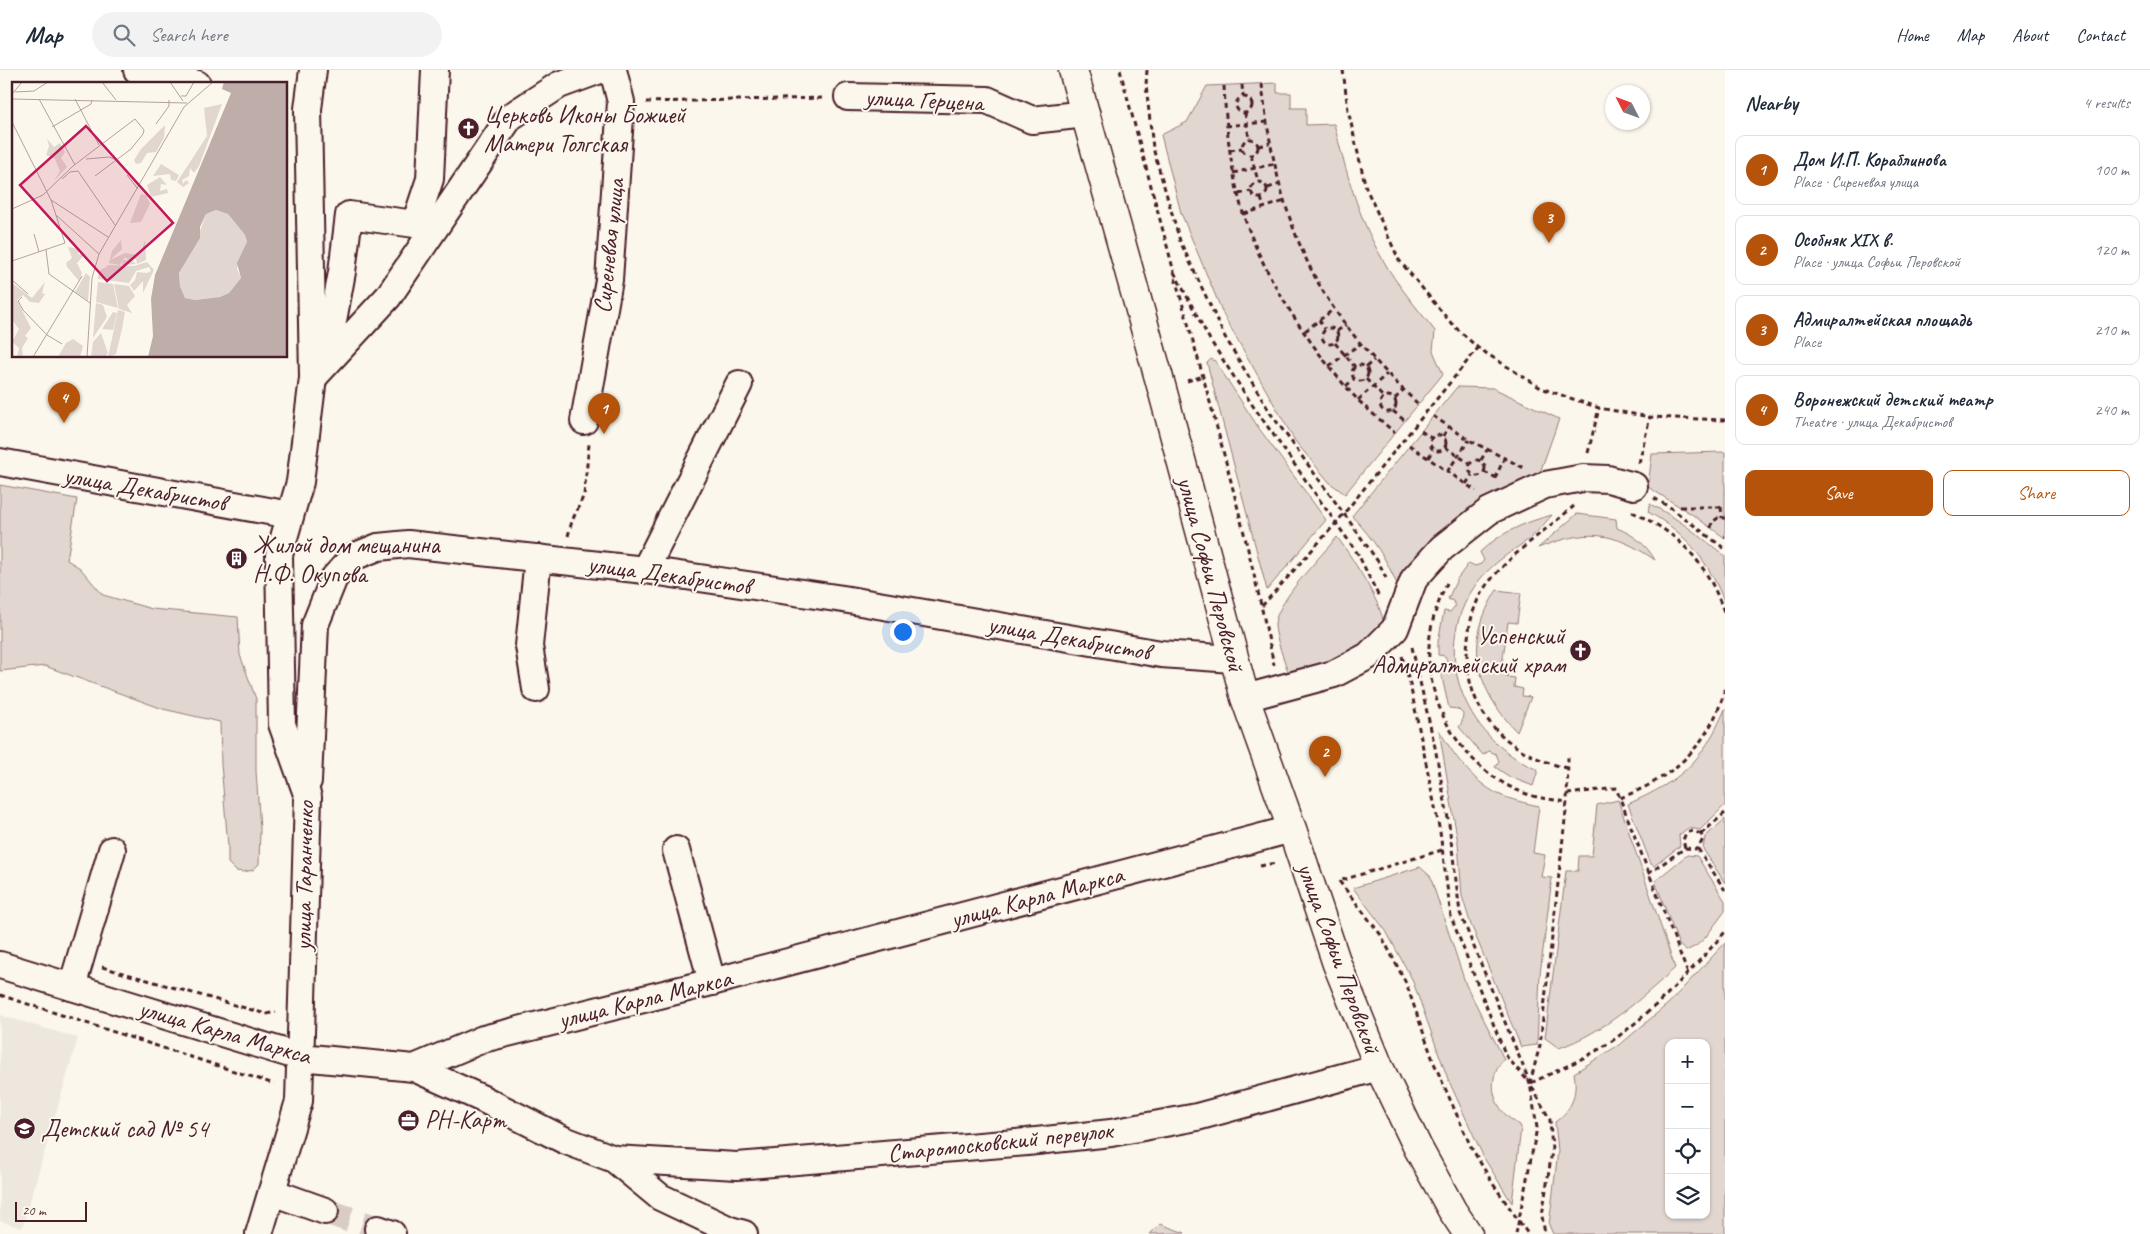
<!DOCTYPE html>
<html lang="en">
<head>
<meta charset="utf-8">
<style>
	:root { --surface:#fff; --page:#f2f2f3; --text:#1f2937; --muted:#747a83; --line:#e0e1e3; --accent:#b45309 }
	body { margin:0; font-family:Caveat,sans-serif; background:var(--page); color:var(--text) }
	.controls { position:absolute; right:15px; bottom:15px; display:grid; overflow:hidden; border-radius:10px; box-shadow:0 1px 4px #0004 }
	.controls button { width:45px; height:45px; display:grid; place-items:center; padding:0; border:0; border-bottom:1px solid var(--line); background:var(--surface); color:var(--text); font:25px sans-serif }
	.compass { position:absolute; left:1605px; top:15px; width:45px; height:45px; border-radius:50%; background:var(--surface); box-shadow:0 1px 4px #0004; rotate:312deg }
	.scale { position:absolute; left:15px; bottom:12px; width:72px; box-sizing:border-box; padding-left:5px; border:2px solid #4a1f2b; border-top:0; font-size:14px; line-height:18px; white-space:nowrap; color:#4a1f2b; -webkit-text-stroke:4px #fbf7ec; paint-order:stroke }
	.you { position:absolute; left:902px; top:561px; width:18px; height:18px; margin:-12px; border:4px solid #fff; border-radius:50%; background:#1a73e8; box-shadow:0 0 0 8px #1a73e833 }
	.badge { display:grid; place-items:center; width:32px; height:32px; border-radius:50%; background:var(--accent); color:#fff; font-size:16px; font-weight:700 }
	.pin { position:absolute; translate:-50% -41px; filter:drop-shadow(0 1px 2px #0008) }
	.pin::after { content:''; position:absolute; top:26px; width:18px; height:15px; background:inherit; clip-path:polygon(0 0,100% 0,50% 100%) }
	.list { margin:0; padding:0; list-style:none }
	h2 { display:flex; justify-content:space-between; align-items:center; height:65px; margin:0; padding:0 20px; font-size:21px }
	h2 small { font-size:16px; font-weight:400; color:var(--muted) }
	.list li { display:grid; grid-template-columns:32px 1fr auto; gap:15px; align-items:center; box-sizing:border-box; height:70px; margin:0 10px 10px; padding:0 10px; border:1px solid var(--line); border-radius:10px }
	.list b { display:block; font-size:19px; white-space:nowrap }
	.list p { margin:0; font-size:16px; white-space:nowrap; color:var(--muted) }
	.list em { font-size:16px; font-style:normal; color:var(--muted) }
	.actions { display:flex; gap:10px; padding:15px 20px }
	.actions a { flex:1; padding:11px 0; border:1px solid var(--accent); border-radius:10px; text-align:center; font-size:18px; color:var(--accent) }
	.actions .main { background:var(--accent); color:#fff }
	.icon { flex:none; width:28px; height:28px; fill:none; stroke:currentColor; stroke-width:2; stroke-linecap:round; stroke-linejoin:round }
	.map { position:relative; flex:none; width:1725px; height:1164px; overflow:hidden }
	header { display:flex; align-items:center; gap:30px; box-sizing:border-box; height:70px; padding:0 25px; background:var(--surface); border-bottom:1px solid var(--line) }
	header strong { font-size:24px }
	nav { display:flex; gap:28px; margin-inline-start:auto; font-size:18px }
	.search { width:350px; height:45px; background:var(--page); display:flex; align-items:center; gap:12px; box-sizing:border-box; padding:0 18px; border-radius:28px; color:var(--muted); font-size:19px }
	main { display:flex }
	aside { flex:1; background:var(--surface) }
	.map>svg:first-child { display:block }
	.built { fill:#eee7de }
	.green { fill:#e2d7d0; stroke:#967b7e; fill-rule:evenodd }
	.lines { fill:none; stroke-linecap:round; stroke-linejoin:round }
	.minor-tunnel { stroke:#d8ccc5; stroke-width:26; stroke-dasharray:26 13; stroke-linecap:butt }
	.minor-casing { stroke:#4a1f2b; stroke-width:30 }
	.major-casing { stroke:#4a1f2b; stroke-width:31 }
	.path { stroke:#4a1f2b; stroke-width:3; stroke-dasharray:5 4; stroke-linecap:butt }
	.minor { stroke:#fbf7ec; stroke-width:26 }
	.major { stroke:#fbf7ec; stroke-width:28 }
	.labels { text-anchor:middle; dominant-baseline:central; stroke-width:4; stroke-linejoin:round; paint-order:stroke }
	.street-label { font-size:25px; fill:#4a1f2b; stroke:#fbf7ec }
	.poi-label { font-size:25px; fill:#4a1f2b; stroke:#fbf7ec; text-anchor:start }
	.inset-road { fill:none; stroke:#b4a19f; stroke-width:1 }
	.view { fill:#c2185b; fill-opacity:0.15; stroke:#c2185b; stroke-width:2.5 }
	.inset-edge { fill:none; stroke:#4a1f2b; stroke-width:2.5 }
</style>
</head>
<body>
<header>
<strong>Map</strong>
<div class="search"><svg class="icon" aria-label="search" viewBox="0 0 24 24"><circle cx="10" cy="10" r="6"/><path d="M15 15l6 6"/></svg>Search here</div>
<nav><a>Home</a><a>Map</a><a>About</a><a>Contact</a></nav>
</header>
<main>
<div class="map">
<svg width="1725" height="1164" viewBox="0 0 1725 1164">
	<rect width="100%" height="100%" fill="#fbf7ec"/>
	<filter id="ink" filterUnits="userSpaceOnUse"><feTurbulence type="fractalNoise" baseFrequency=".02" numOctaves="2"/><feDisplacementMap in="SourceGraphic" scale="10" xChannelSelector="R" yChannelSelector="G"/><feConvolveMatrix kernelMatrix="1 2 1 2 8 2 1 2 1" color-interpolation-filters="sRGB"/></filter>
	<g filter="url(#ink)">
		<path class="built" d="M0,945L78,968L22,1158L0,1151Z"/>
		<g class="green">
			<path d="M1277,13V23H1291V38H1306V55L1334,54C1346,101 1358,148 1383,190C1397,215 1417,238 1435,261L1433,281L1443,304L1345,424L1330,413L1295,371L1224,246L1181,143L1161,65L1187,52L1207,16Z"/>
			<path d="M1211,289L1215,291L1258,357L1326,450L1267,520L1207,293Z"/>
			<path d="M1457,317L1493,318L1559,349L1537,411L1399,519C1386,488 1375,471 1352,446Z"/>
			<path d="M1725,382V468L1693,445L1648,417L1652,384Z"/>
			<path d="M0,415L77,429L67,490L80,498L103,525L152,539L238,547L240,585L256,629V701L260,759L259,794L253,800L244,802L236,801L228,793V776L221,694L220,652L163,639L45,596L0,601Z"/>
			<path d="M1650,434C1678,448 1701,467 1725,486V533C1708,491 1688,464 1648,442Z"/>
			<path d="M1577,444L1616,449L1617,458C1634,465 1646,474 1655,490C1612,460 1586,459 1538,478Z"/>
			<path d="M1552,445C1544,454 1535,465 1525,472C1509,483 1494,493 1481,508C1425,576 1463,669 1538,700L1533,716L1510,707L1495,697L1499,691L1496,684L1489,681L1483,685L1459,657L1462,652L1463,644L1458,639L1449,638L1440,599L1445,597L1447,591L1445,586L1438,585V572L1444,541L1450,542L1455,536L1453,531L1448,529L1457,509L1469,493L1475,496L1481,494L1484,490L1480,482C1500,463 1525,452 1552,445Z"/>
			<path d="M1337,467C1348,481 1383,535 1383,552C1382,562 1357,582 1348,586C1329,594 1308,598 1289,604C1285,593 1275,566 1275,555C1275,533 1322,485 1337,467Z"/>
			<path d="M1497,520L1521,523L1517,553L1508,552L1502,595L1509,596L1507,607L1515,608L1514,617L1523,619L1522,626L1531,627L1517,662C1476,619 1463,573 1497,520Z"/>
			<path d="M1725,639V735L1700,760L1688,758L1679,765L1680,776L1654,796L1651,794L1628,734C1680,711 1702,693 1725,639Z"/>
			<path d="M1439,660C1453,684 1472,711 1498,724C1511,730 1525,733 1539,736L1533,783L1545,785L1541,807L1552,808L1540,904L1537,975L1521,977L1470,852L1462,826L1458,773Z"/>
			<path d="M1618,730L1675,898C1640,930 1604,962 1559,978L1545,968L1566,801H1578L1579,786H1592L1597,735Z"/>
			<path d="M1725,749V813L1703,779L1705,767Z"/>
			<path d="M1687,785L1697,786L1725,831V841L1705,868L1696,876L1686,881L1679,875L1655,811Z"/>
			<path d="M1420,797L1430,806L1466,915L1504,989C1483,1012 1495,1043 1520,1055L1521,1058L1512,1133L1484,1088L1448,1009L1412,909L1386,861L1353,818Z"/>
			<path d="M1725,873V1164H1553L1549,1155L1558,1081L1555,1052C1572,1040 1578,1024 1574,1003L1622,973L1669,933ZM1669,973H1706V1145H1669Z"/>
			<path d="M1160,1154L1185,1163L1150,1164Z"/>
		</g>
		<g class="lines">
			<path class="minor-tunnel" d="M325,1141L378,1159"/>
			<defs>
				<g id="minor">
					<path d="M137,0L197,14"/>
					<path d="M848,27L987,30L1032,50L1086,44"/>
					<path d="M325,294L342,202L349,145L415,154L430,109L435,0"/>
					<path d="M313,308L388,227L510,47L559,15L600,0"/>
					<path d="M584,351L609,210L621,32L613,0"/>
					<path d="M0,392L290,445"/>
					<path d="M645,500L739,314"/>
					<path d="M536,619L529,576L538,488"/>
					<path d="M1245,628L1334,604L1368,586L1395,559L1414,509L1442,478L1489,441L1545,415L1583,408L1608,409L1634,416"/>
					<path d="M308,711L315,555L334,508L353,487L378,477L408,474L645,500L843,529L1161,584L1233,589"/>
					<path d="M676,780L712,912"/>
					<path d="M0,895L300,987L414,998L483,969L712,912L1292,759"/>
					<path d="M72,917L112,780"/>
					<path d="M414,998L483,1029L564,1070L614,1089L660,1127L730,1160L744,1164"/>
					<path d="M614,1089L737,1096L1027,1072L1111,1063L1197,1047L1379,997"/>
					<path d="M272,1122L325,1141"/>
					<path d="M378,1159L392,1164"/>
					<path d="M259,1164L299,1031L308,727L282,654L279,485L300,412L313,308L308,39L313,0"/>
				</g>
				<path id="major" d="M1073,0L1162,319L1245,628L1292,759L1337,894L1379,997L1418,1078L1452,1140L1468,1164"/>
			</defs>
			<use href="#minor" class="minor-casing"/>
			<use href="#major" class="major-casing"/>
			<g class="path">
				<path d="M1120,0L1174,202"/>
				<path d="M1147,0L1146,15L1153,78L1180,171L1225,267L1271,344L1355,459L1379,493L1386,508"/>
				<path d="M1343,0L1348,40L1366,118L1399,190L1451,253L1478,278L1541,318L1599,338L1650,347L1725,350"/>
				<path d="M1262,14C1270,92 1290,175 1335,240C1359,275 1388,305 1418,334"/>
				<path d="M1242,15L1243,27"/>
				<path d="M1224,16C1226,59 1231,102 1243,143C1262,205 1314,284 1358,330C1370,342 1383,352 1395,363"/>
				<circle cx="1244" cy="35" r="8"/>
				<path d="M646,32L825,28"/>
				<path d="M1245,43L1249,68"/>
				<path d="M1226,56L1266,52"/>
				<circle cx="1250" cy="77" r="8"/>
				<path d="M1259,76L1270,73"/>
				<path d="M1230,80L1242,78"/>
				<path d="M1251,85L1258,111"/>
				<path d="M1233,103L1274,94"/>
				<circle cx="1259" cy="120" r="8"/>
				<path d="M1268,118L1280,114"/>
				<path d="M1239,124L1251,121"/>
				<path d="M1261,128L1264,138"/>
				<path d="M1244,144L1285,131"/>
				<path d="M1174,202L1210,270L1253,336L1358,484L1379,527"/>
				<path d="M1175,208C1212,336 1247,465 1274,595"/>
				<path d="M1319,250L1325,259"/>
				<circle cx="1330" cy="266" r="8"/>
				<path d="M1305,261L1334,239"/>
				<path d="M1337,261L1346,255"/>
				<path d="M1335,273L1355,297"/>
				<circle cx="1360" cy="303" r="8"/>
				<path d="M1329,296L1360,274"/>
				<path d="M1366,297L1374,290"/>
				<path d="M1366,309L1383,327"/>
				<path d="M1187,311L1203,306"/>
				<path d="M1346,316L1354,309"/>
				<circle cx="1388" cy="334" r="8"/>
				<path d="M1395,329L1403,320"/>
				<path d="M1358,330L1387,304"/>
				<path d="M1393,341L1405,351"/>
				<path d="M1433,346L1469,370L1524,398"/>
				<path d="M1421,361L1431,368"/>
				<circle cx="1438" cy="373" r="8"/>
				<path d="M1443,366L1449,356"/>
				<path d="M1409,375L1476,421"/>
				<path d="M1445,377L1469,393"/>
				<path d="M1588,383L1599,338"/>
				<path d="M1428,388L1433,380"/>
				<circle cx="1477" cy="398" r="8"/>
				<path d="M1481,390L1487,380"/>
				<path d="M1639,393L1650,347"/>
				<path d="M1447,402L1469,370"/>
				<path d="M1484,402L1499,409"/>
				<path d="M1495,408L1504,389"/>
				<path d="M1466,414L1472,405"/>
				<path d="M1654,428L1671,438L1725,479"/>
				<path d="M1680,437H1725"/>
				<path d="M1721,437L1722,448"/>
				<path d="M1632,442C1681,464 1708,494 1725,545"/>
				<path d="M1711,458L1712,452L1718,448H1725"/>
				<path d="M568,466L572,451L584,425L589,374"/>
				<path d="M1724,467H1725"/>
				<path d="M1447,513C1440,528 1434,543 1431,559C1418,630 1465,706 1533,726C1544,729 1556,730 1567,732"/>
				<path d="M1262,536L1337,452L1478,278"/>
				<path d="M1412,577L1435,677L1449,754L1460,843L1530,1013L1550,1050L1552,1081L1542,1146L1545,1164"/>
				<path d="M1402,586L1410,614L1440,762L1451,847L1506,986L1528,1011"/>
				<path d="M1567,698C1502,683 1460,636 1468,568C1470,549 1476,527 1489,512C1512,483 1546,460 1574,436"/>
				<path d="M1567,724L1616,718L1688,904"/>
				<path d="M1620,728C1673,708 1710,675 1725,619"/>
				<path d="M1701,764L1725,743"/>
				<path d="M1685,778L1683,770L1686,763L1693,761L1701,764"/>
				<path d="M1685,778L1698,779L1703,769L1701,764"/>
				<path d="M1698,779L1725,820"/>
				<path d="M1442,780L1339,811L1381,865L1406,913L1434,993L1471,1077L1493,1114L1528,1164"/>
				<path d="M1260,796L1276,793"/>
				<path d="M1648,804L1685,778"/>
				<path d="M102,897L266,944L276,942"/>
				<path d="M0,925L274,1014"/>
				<path d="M1531,1013C1558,1000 1587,988 1612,971C1655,940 1691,901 1725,862"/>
				<path d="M1516,1164L1537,1058L1530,1013L1540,975L1567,732L1568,687"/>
			</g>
			<use href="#minor" class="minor"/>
			<use href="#major" class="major"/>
		</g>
	</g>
	<defs>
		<symbol id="church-disc" viewBox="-11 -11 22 22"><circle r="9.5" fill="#4a1f2b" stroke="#fbf7ec"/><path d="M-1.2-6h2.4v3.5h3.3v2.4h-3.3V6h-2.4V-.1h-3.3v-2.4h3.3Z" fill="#fff"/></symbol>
		<symbol id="building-disc" viewBox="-11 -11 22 22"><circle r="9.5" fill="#4a1f2b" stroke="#fbf7ec"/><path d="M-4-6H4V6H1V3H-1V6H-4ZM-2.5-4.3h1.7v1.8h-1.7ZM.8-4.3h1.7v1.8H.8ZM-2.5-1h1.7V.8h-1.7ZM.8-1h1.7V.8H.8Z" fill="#fff"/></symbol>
		<symbol id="office-disc" viewBox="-11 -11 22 22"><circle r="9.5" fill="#4a1f2b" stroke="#fbf7ec"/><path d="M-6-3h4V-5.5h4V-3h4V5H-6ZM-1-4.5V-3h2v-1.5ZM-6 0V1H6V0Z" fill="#fff"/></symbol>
		<symbol id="school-disc" viewBox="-11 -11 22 22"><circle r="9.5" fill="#4a1f2b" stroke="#fbf7ec"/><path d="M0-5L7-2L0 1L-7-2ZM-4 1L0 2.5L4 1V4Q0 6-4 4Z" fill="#fff"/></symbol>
	</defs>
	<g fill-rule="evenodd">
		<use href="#church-disc" x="456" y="46" width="25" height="25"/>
		<use href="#building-disc" x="224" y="476" width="25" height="25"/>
		<use href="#church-disc" x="1568" y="568" width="25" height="25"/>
		<use href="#office-disc" x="396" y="1038" width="25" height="25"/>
		<use href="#school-disc" x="12" y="1046" width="25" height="25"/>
	</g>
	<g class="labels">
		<g class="street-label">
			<text transform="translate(924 30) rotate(3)">улица Герцена</text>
			<text transform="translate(609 176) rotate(-84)">Сиреневая улица</text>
			<text transform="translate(145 419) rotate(10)">улица Декабристов</text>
			<text transform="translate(1211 504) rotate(75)">улица Софьи Перовской</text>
			<text transform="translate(669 505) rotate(8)">улица Декабристов</text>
			<text transform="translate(1069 568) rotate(10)">улица Декабристов</text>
			<text transform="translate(304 806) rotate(-89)">улица Таранченко</text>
			<text transform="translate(1037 827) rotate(-15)">улица Карла Маркса</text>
			<text transform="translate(1339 888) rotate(70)">улица Софьи Перовской</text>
			<text transform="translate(645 929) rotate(-14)">улица Карла Маркса</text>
			<text transform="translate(225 962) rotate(16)">улица Карла Маркса</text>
			<text transform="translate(1000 1072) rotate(-6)">Старомосковский переулок</text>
		</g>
		<g class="poi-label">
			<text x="484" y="45">Церковь Иконы Божией<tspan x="484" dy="29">Матери Толгская</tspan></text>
			<text x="253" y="475">Жилой дом мещанина<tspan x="253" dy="29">Н.Ф. Окупова</tspan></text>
			<text x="1565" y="566" text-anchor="end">Успенский<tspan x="1565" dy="29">Адмиралтейский храм</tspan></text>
			<text x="425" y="1050">РН-Карт</text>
			<text x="41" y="1059">Детский сад № 54</text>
		</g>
	</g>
	<g transform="translate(12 12)">
		<rect width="275" height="275" fill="#fbf7ec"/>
		<path d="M210,22L187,84L182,91L178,86L177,94L170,98L171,102L174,98L177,101L171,105L165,100L195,54L192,26ZM153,43L152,56L144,70L135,71L129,81L124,82L122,78L129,67ZM35,57L42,65L48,61L53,70L49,76L55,85L42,99L48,89L43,77L34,73L37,64ZM149,82L167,93L164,99L159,98L158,92L141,94ZM148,95L155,103L149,102L148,109L155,107L156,111L139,115L135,103ZM129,112L134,113L138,122L129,140L118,141ZM204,128L216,132L233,153L235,160L225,187L229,196L217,211L208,215L183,218L173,216L168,204L167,191L183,163L194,132ZM109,158L110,167L98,178L113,171L125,173L130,168L133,158L134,178L125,182L124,177L120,178L124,182L110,183L111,178H117L113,175L108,183L97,181L100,169ZM56,165L68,167L66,172L72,173L65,181L70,191L67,199L55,185L54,181L60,176ZM135,180L142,188L131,211V199L122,209L118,203L123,198L125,190L135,191L139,189L137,185L124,189L117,201L86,197L87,189L97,183L122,184ZM74,191L78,195L76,219L63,210ZM33,200L30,211L33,212L27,221L18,220L11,213L5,218L19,246L13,254L16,256L10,266L11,273L5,275L7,266L0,260L7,247L0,238V201L20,216ZM86,200L101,202L106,226L84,220ZM102,202L117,204L123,214L115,223L120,231L107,227ZM84,221L91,223L95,235L81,256ZM106,228L113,230L110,247L104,272L96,275ZM101,230L105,231L101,248L90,247ZM89,251L96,271L93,275H79L81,260ZM61,257L71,264L68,275H46L54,261Z" fill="#e2d7d0"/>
		<path d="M212,0H275V275H136L141,254L139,217L143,193L219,11L210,7ZM204,128L216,132L233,153L235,160L225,181L229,196L217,211L208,215L183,218L173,216L168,204L167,191L188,156V145L194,132Z" fill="#bfadaa" fill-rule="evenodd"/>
		<path class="inset-road" d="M90,0L104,18M158,0L171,19M3,10L22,9L36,0M0,12L10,0M169,14H174L182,0M0,17L175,21M27,17L63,83M63,17L87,63M0,40L39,118L96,155M144,42L157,24V18M40,45L79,22L80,18M74,77L97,75L105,78M115,93L126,107M50,97L58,90L66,89L103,143M0,127L31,113L61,84L123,37L132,48L131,52L119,67L83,94M44,133L87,172M22,152L27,170M34,168L37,192L78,221M0,179L53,161L39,118M0,198L16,212M10,215L6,219L11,228L35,253L50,262M21,275L70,194M75,275L80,196L87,172L172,25L201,0"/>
		<path class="view" d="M74,44L161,141L95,199L8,103Z"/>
		<rect width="275" height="275" class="inset-edge"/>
	</g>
</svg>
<div class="controls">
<button>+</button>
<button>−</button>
<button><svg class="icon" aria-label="locate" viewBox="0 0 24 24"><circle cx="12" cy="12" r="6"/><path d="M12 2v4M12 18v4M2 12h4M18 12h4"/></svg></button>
<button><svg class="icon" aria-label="layers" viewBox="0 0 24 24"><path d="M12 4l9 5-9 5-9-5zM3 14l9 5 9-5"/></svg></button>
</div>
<svg class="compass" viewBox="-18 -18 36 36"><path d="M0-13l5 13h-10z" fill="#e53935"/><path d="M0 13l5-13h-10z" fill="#747a83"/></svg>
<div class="scale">20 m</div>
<div class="you"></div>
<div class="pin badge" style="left:604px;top:364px">1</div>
<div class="pin badge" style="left:1325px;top:707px">2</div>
<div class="pin badge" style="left:1549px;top:173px">3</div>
<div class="pin badge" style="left:64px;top:353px">4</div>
</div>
<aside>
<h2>Nearby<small>4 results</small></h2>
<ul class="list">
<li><span class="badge">1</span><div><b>Дом И.П. Кораблинова</b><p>Place · Сиреневая улица</p></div><em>100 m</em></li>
<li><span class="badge">2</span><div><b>Особняк XIX в.</b><p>Place · улица Софьи Перовской</p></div><em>120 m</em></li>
<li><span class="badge">3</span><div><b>Адмиралтейская площадь</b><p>Place</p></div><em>210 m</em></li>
<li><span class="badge">4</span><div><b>Воронежский детский театр</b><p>Theatre · улица Декабристов</p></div><em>240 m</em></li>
</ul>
<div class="actions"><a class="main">Save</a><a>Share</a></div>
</aside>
</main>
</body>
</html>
